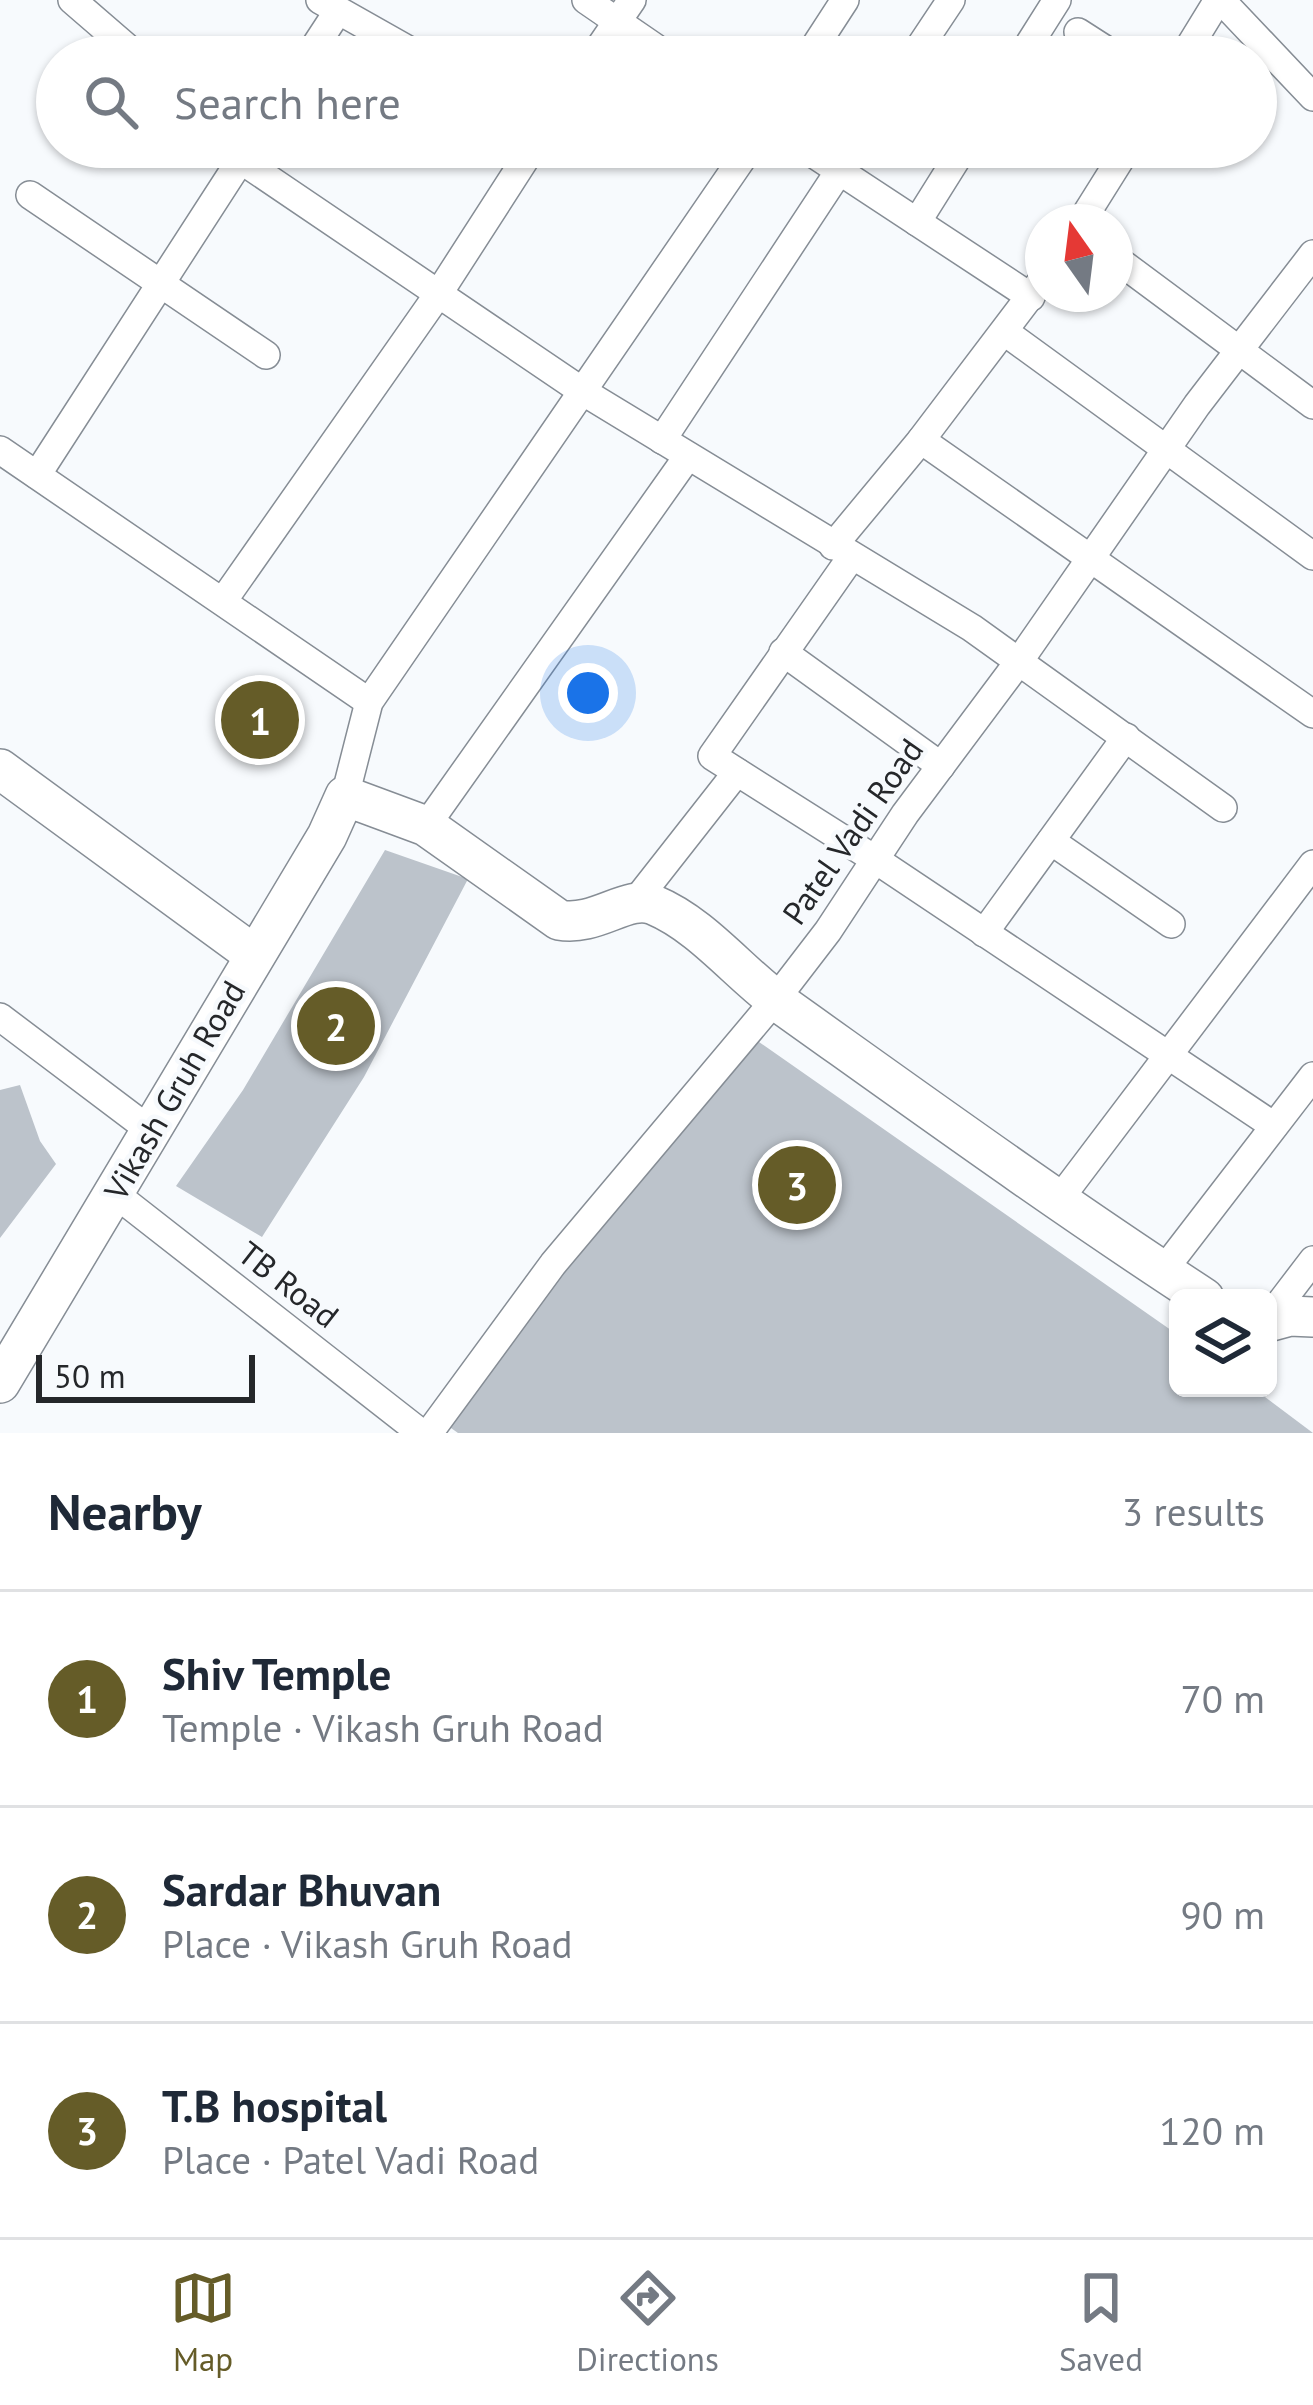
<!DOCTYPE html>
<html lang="en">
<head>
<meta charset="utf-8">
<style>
	:root { --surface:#fff; --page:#f2f2f3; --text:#1f2937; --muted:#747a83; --line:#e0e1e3; --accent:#655c28 }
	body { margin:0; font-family:"PT Sans",sans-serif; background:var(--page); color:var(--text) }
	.controls { position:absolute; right:36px; bottom:36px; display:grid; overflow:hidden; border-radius:18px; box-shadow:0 3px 9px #0004 }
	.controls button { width:108px; height:108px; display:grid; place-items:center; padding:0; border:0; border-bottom:3px solid var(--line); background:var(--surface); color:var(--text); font:60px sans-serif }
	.compass { position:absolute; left:1025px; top:204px; width:108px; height:108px; border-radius:50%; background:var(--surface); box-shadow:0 3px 9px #0004; rotate:346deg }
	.scale { position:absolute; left:36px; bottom:30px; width:219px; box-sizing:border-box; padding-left:12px; border:6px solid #25272a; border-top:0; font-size:33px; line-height:42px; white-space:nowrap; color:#25272a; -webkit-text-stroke:9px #f7fafd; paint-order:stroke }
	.you { position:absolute; left:588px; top:693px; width:42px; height:42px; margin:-30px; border:9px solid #fff; border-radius:50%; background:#1a73e8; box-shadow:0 0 0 18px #1a73e833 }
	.badge { display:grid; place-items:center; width:78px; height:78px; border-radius:50%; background:var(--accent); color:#fff; font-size:39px; font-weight:700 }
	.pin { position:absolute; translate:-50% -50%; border:6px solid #fff; box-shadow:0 3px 12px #0006 }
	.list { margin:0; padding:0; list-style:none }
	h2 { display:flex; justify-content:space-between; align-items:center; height:156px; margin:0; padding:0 48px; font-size:51px }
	h2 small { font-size:39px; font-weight:400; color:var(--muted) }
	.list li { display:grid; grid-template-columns:78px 1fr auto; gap:36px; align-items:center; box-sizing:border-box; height:216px; padding:0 48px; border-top:3px solid var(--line) }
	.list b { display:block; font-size:45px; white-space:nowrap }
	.list p { margin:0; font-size:39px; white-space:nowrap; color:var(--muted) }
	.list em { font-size:39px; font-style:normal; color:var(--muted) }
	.icon { flex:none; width:66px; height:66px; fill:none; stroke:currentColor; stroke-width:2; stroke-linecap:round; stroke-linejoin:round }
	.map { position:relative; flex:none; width:1313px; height:1433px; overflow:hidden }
	.search { position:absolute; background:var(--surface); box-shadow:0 3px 9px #0004; left:36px; right:36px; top:36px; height:132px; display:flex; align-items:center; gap:30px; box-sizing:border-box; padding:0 42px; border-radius:66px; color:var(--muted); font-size:45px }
	.sheet { height:804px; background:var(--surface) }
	nav { display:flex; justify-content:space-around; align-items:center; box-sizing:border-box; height:168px; border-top:3px solid var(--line); background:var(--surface); font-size:33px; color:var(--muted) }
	nav a { display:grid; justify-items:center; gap:6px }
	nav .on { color:var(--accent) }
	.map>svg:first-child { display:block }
	.building { fill:#bcc3cb }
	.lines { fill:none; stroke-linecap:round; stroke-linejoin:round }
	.street-casing { stroke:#868d95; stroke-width:30 }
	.secondary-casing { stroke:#868d95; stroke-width:42 }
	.street { stroke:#fff; stroke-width:27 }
	.secondary { stroke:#fff; stroke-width:39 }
	.labels { text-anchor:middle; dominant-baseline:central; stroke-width:9; stroke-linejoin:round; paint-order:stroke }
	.street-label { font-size:33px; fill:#25272a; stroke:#f7fafd }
</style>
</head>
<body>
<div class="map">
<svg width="1313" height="1433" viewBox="0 0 1313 1433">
	<rect width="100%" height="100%" fill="#f7fafd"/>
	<g class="building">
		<path d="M385,850L468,879L364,1077L262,1237L176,1186L243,1090Z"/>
		<path d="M749,1035L1178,1335V1388H1253L1313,1433H458L444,1423Z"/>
		<path d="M20,1085L40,1141L56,1164L0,1238V1090Z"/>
	</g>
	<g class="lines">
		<defs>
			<g id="street">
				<path d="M72,0L138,57"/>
				<path d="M320,0L421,57"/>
				<path d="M586,0L669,57"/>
				<path d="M1221,0L1313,97"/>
				<path d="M1078,32L1117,57"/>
				<path d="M308,57L338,11"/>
				<path d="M593,57L632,0"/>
				<path d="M808,57L845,0"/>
				<path d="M913,57L951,0"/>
				<path d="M1021,57L1057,0"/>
				<path d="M1183,57L1218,0"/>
				<path d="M803,147L1031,297"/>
				<path d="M241,160L582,391L972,628L1223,808"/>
				<path d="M30,195L266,355"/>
				<path d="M917,222L964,147"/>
				<path d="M1081,222L1128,147"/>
				<path d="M1115,258L1313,405"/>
				<path d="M1005,332L1313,556"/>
				<path d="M662,440L855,147"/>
				<path d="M921,440L1313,714"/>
				<path d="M0,450L369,702"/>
				<path d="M37,475L249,147"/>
				<path d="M833,546L921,440L1043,279"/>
				<path d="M852,556L712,756L876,860L1274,1126"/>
				<path d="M223,601L439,293L533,147"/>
				<path d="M783,652L941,766"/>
				<path d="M345,796L369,702L750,147"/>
				<path d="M426,826L688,456"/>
				<path d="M1051,841L1171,924"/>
				<path d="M635,902L737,772"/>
				<path d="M984,933L1126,737"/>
				<path d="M0,1017L151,1131"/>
				<path d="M114,1193L421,1433"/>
				<path d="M1058,1201L1313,864"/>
				<path d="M1163,1271L1313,1076"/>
				<path d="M1268,1319L1313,1260"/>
				<path d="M429,1433L553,1264L775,1000L828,931L905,814L1020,660L1197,405L1313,254"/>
			</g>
			<g id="secondary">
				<path d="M0,769L253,954"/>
				<path d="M1268,1322L1290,1316L1313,1317"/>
				<path d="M0,1383L327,836L345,796L426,826L559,920C597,927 627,894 654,905C704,926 740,975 784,1006C923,1105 1061,1205 1204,1298"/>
			</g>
		</defs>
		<use href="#street" class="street-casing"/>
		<use href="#secondary" class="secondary-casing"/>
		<use href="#street" class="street"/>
		<use href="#secondary" class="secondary"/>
	</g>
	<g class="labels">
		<g class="street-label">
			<text transform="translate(852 831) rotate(-55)">Patel Vadi Road</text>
			<text transform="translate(174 1090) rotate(-60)">Vikash Gruh Road</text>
			<text transform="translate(289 1284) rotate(38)">TB Road</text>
		</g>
	</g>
</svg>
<div class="controls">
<button><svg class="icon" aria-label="layers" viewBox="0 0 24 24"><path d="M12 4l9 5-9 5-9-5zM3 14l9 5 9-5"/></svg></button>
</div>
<svg class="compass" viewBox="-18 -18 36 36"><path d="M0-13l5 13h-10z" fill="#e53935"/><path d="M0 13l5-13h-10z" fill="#747a83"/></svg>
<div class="scale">50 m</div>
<div class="you"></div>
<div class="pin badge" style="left:260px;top:720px">1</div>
<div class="pin badge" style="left:336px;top:1026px">2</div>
<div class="pin badge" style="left:797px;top:1185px">3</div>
<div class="search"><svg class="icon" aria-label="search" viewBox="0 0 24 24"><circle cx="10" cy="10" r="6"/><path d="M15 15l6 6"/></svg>Search here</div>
</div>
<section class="sheet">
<h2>Nearby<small>3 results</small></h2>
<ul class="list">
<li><span class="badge">1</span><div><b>Shiv Temple</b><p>Temple · Vikash Gruh Road</p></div><em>70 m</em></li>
<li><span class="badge">2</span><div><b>Sardar Bhuvan</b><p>Place · Vikash Gruh Road</p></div><em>90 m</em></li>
<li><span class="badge">3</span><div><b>T.B hospital</b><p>Place · Patel Vadi Road</p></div><em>120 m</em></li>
</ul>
</section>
<nav>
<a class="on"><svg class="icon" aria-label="map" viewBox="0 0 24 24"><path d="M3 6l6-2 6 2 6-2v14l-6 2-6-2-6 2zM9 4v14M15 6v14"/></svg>Map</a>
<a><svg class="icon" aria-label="directions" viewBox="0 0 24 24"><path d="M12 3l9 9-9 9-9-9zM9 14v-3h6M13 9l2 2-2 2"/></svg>Directions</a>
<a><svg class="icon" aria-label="saved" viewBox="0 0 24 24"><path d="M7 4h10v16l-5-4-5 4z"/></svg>Saved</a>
</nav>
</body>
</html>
